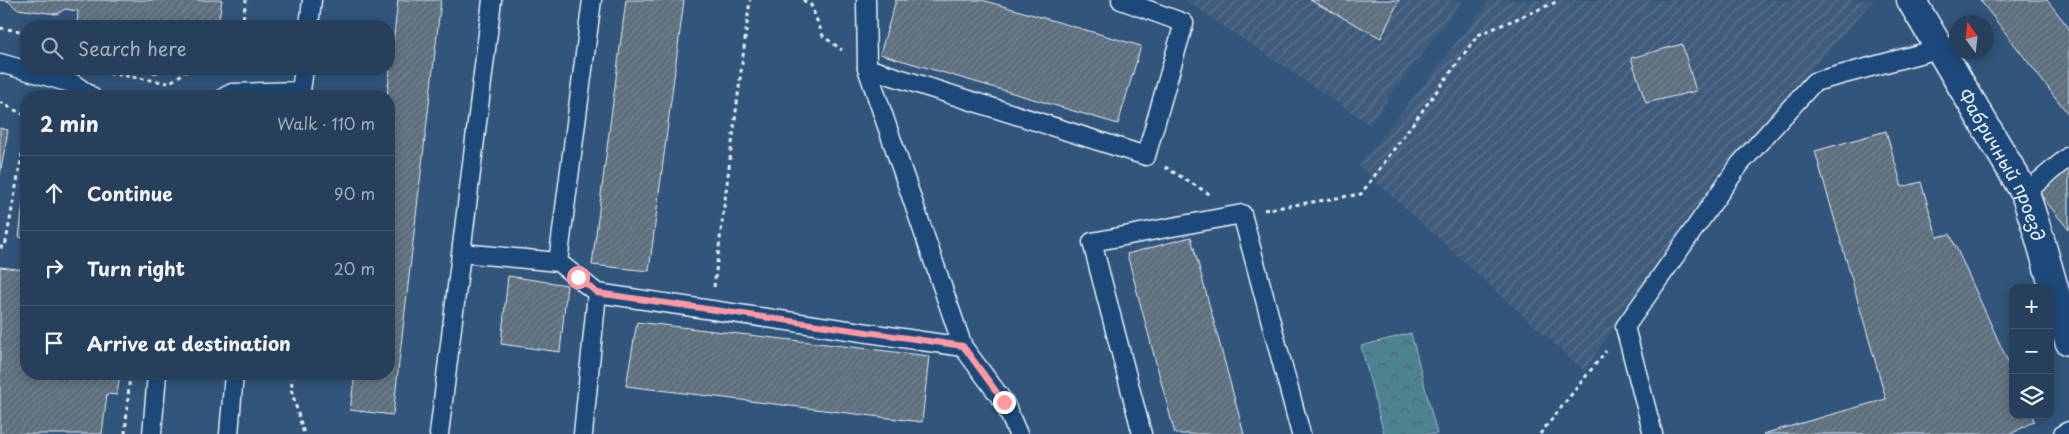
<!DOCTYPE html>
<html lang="en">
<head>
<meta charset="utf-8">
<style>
	:root { --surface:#26405c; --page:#2e4762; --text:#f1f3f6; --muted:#a4afbb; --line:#425972 }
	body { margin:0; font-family:"Playpen Sans",sans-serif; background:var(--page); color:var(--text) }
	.controls { position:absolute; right:15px; bottom:15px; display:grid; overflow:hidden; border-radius:10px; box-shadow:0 2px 12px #0003 }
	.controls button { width:45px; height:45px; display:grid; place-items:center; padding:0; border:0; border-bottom:1px solid var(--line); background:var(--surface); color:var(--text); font:25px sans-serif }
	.compass { position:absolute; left:1949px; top:15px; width:45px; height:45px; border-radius:50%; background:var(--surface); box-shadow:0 2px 12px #0003; rotate:345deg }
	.stop { position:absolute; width:15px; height:15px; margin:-11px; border:4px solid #ff9aa2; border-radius:50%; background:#fff }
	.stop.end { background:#ff9aa2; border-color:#fff; box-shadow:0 1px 5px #0008 }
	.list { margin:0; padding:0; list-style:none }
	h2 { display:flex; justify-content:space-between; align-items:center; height:65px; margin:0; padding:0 20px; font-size:21px }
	h2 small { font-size:16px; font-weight:400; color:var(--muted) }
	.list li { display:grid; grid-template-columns:32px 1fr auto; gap:15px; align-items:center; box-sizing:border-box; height:75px; padding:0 20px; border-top:1px solid var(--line) }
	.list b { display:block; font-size:19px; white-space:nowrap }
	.list em { font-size:16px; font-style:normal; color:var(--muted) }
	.icon { flex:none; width:28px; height:28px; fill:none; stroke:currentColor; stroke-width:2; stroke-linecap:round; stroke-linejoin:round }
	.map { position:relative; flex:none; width:2069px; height:434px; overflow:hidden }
	.search { position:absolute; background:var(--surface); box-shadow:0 2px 12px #0003; left:20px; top:20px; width:375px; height:55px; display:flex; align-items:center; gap:12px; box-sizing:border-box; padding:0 18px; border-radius:20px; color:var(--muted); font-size:19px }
	.panel { position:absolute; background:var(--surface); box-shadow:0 2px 12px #0003; left:20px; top:90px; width:375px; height:290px; border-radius:20px }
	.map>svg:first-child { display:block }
	.industrial { fill:url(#industrial-furrows) }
	.forest { fill:url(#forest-crowns); stroke:#9abac4 }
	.building { fill:url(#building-hatch); stroke:#e8f1f8 }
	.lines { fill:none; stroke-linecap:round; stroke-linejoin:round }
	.lane-casing { stroke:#e8f1f8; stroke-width:21 }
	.street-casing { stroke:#e8f1f8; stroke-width:31 }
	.path { stroke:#e8f1f8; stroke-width:3; stroke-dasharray:4 4; stroke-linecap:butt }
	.lane { stroke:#1f4a7a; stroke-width:18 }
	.street { stroke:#1f4a7a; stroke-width:28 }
	.route { stroke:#ff9aa2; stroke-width:6 }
	.labels { text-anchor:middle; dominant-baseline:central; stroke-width:4; stroke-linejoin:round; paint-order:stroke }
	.street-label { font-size:18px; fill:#e8f1f8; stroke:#1f4a7a }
</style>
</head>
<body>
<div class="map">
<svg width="2069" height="434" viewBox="0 0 2069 434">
	<defs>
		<pattern id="industrial-furrows" width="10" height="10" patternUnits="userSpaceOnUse" patternTransform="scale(1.25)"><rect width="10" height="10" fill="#3f5c7c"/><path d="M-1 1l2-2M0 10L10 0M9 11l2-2" fill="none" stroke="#5b748f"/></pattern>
		<pattern id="forest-crowns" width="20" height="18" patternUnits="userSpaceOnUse" patternTransform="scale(1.25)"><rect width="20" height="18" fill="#4d8290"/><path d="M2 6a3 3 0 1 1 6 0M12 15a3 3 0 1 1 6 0" fill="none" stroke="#4a6870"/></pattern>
		<pattern id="building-hatch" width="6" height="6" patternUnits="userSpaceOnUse" patternTransform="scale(1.25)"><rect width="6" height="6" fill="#5d6e7d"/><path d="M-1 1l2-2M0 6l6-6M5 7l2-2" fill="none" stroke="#748390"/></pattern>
	</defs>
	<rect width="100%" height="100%" fill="#32557b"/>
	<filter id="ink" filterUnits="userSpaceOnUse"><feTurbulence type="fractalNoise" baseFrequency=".02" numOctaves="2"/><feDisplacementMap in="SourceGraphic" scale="10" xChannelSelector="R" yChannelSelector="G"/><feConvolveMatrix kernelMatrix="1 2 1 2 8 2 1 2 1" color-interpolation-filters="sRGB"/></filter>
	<g filter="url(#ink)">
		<g class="industrial">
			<path d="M1185,0H1462L1369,124Z"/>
			<path d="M1490,0H1874L1726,164L1584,371L1359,166Z"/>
		</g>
		<path class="forest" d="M1411,333L1437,434H1384L1361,346Z"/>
		<g class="building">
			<path d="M0,0H222L219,18L225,26H77L78,11L65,9L57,14L17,9L8,1Z"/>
			<path d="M398,0H441L393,415L350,410L355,374H389L387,96Z"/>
			<path d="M626,0H684L649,271L592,265Z"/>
			<path d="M896,0H982L1141,46L1118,124L880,54Z"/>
			<path d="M1310,0H1399L1381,38Z"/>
			<path d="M1980,0H2047L2069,28V115Z"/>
			<path d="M1682,44L1696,91L1646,103L1631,58Z"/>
			<path d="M166,69L155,74L148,69Z"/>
			<path d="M0,128L8,130L0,175Z"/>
			<path d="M1886,131L1902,187L1921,182L1937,237L1950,234L2013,373V415H2032L2034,421L2011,434H1763L1886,399L1815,151Z"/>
			<path d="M2069,169V230L2039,193Z"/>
			<path d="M25,186H26V238L19,237Z"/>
			<path d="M1191,237L1244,434H1175L1127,254Z"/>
			<path d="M0,267L26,270V374H120L117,395L107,394L102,434H0Z"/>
			<path d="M508,276L567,285L560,352L501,344Z"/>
			<path d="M637,322L929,356L922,422L626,386Z"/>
		</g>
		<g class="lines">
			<defs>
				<g id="lane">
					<path d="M866,0L867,68L963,347"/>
					<path d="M309,26L312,0"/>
					<path d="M0,63L74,84L91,96"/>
					<path d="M867,68L1146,156L1184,23L1121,0"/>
					<path d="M226,96L232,93L301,91L304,69"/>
					<path d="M2025,193L2069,156"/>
					<path d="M462,253L558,262L597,293L963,347L1004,402L1018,434"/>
					<path d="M558,262L592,0"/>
					<path d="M152,434L157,374"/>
					<path d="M229,434L234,374"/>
					<path d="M439,434L492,0"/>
					<path d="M583,434L597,293"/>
					<path d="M1142,434L1092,242L1242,214L1301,434"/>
					<path d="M1653,434L1625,327L1740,164L1814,82L1938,49"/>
					<path d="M2063,434L2069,431"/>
				</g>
				<g id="street">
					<path id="s1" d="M1911,0L2025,193L2039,236L2069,341"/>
				</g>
			</defs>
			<use href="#lane" class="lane-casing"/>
			<use href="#street" class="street-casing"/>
			<g class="path">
				<path d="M803,0L811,5L823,36L842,50"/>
				<path d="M242,26L246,0"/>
				<path d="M0,28L26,32"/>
				<path d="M101,72L169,83L190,69"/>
				<path d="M0,102L26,116"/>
				<path d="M1165,167L1211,195"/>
				<path d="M1264,210L1361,194L1478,35L1554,3L1557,0"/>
				<path d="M0,247H5L23,149L26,145"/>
				<path d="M714,287L750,0"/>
				<path d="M293,374L291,389L304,434"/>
				<path d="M125,434L130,374"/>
				<path d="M1540,434L1606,351"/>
			</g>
			<use href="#lane" class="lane"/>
			<use href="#street" class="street"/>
		</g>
	</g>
	<g class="lines" filter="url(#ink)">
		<path class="route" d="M578,277L597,293L963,346L1004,402"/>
	</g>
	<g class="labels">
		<g class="street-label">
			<text stroke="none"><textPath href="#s1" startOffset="189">Фабричный проезд</textPath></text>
		</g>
	</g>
</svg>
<div class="controls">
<button>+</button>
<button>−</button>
<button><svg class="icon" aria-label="layers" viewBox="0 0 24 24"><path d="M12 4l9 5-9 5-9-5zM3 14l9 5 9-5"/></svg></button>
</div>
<svg class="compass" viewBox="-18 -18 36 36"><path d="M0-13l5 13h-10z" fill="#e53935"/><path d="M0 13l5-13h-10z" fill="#a4afbb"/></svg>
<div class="stop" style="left:578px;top:277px"></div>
<div class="stop end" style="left:1004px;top:402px"></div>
<div class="search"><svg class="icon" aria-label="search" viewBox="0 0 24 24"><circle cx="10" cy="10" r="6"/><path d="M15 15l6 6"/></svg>Search here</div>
<section class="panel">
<h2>2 min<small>Walk · 110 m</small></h2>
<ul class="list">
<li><svg class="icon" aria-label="ahead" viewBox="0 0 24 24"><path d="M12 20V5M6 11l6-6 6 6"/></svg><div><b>Continue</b></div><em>90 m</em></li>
<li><svg class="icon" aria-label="right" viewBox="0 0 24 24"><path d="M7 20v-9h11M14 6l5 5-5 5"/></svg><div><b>Turn right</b></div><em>20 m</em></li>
<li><svg class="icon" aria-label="arrive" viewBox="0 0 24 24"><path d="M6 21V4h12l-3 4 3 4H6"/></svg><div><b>Arrive at destination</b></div></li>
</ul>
</section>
</div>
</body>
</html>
